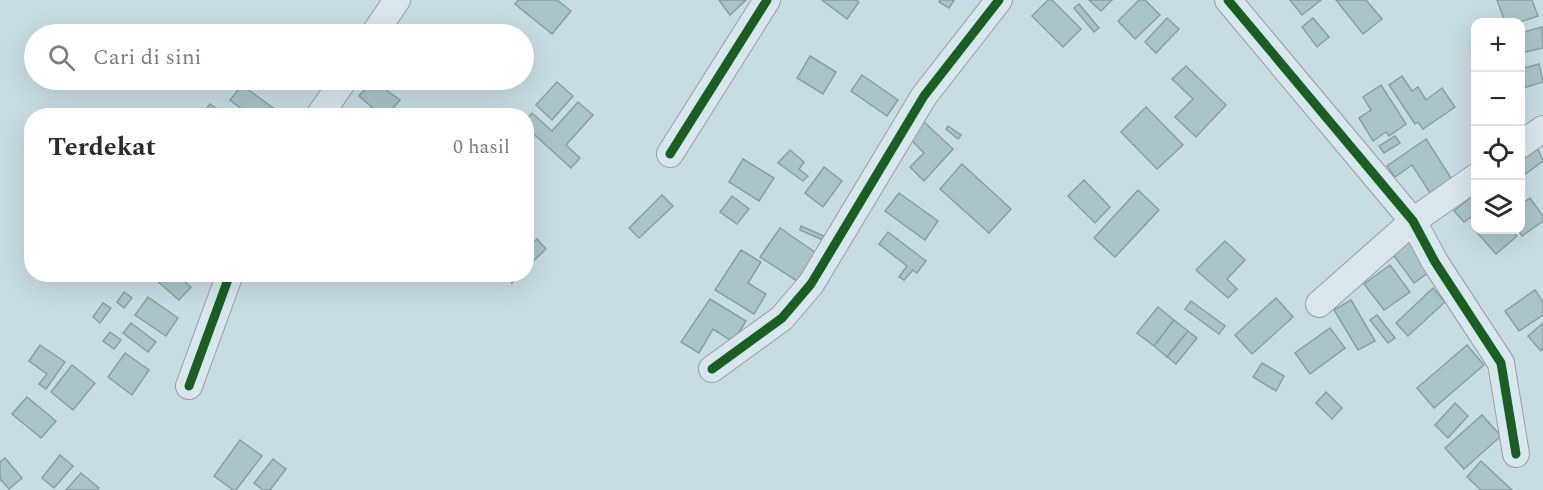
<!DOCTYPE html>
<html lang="id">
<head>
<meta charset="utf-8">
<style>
	:root { --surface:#fff; --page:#f2f2f3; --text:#2b2b33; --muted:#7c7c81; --line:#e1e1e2 }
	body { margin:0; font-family:Spectral,serif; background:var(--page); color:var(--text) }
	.controls { position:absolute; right:18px; top:18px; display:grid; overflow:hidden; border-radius:12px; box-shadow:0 6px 24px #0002 }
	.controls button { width:54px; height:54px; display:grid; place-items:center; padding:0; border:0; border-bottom:2px solid var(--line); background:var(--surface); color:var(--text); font:30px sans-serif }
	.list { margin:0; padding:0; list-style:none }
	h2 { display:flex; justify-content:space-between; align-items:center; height:78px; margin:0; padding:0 24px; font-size:26px }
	h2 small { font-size:20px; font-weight:400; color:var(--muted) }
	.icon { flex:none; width:33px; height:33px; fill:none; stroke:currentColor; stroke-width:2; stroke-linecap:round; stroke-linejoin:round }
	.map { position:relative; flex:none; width:1543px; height:490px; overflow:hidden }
	.search { position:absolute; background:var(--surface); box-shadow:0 6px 24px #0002; left:24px; top:24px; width:510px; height:66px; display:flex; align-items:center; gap:15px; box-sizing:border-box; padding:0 21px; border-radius:33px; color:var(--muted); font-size:22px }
	.panel { position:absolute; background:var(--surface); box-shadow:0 6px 24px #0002; left:24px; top:108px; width:510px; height:174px; border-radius:24px }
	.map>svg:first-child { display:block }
	.building { fill:#a9c4c8; stroke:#88a0a4; stroke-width:1.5 }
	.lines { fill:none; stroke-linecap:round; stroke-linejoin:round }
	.minor-casing { stroke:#92a3a9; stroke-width:28 }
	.minor { stroke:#dae6ec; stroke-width:26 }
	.cycleway-casing { stroke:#cce9f7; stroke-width:13 }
	.cycleway { stroke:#1b5e20; stroke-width:9 }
</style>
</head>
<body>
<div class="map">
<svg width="1543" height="490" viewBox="0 0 1543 490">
	<rect width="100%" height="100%" fill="#c8dce4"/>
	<g class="building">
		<path d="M518,0H557L571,11L552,34L515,4Z"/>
		<path d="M719,0H746L730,15Z"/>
		<path d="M822,0H856L859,2L847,19Z"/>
		<path d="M940,0H954L949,8L939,2Z"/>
		<path d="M1048,0H1052L1081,29L1063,47L1032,16Z"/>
		<path d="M1089,0H1112L1101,11Z"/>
		<path d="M1139,0H1145L1160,15L1135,39L1118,21Z"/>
		<path d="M1290,0H1321L1302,15Z"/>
		<path d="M1336,0H1366L1382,19L1363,34Z"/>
		<path d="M1497,0H1532L1538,16L1520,22H1505Z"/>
		<path d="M1079,4L1099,28L1094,32L1074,8Z"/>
		<path d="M1167,18L1179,29L1156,53L1145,42Z"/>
		<path d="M1313,18L1329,37L1317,47L1302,27Z"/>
		<path d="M1542,27L1543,48L1520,53V33Z"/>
		<path d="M810,56L836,72L823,94L797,78Z"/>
		<path d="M1539,64L1543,82L1520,89V69Z"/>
		<path d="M1186,66L1226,105L1196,137L1175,117L1193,99L1172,79Z"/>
		<path d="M862,75L898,100L887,116L851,91Z"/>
		<path d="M1402,76L1412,91L1418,87L1426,100L1442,88L1455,107L1423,129L1418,122L1415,124L1389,85Z"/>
		<path d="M373,80L400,100L386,116H382L359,96Z"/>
		<path d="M557,82L573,96L552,120L536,105Z"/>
		<path d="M242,85L284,116H251L230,100Z"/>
		<path d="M1381,85L1406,124L1389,136L1386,132L1373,141L1359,118L1371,110L1363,97Z"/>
		<path d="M578,102L593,115L566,145L580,158L571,168L526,127V120L532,113L552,131Z"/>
		<path d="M210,104L225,114L224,116H201Z"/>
		<path d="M1146,107L1183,145L1157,169L1121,132Z"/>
		<path d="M924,122L953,149L924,181L910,167L924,153L909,138Z"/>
		<path d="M948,126L961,135L958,139L946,129Z"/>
		<path d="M1395,136L1400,143L1384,153L1379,146Z"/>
		<path d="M1426,139L1453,181L1432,196L1412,165L1395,177L1387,166Z"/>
		<path d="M1538,149L1543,161L1524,175L1520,170V161Z"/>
		<path d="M790,150L804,162L799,169L808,176L803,181L778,163Z"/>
		<path d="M743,159L774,178L759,201L729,182Z"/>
		<path d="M962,164L1011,209L989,233L940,189Z"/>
		<path d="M824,167L842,181L823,207L805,193Z"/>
		<path d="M1084,180L1110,207L1095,223L1068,196Z"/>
		<path d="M1138,190L1159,210L1115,257L1094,238Z"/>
		<path d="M899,193L938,221L925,240L885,211Z"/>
		<path d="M1476,193V213L1464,222L1454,211Z"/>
		<path d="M662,195L673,206L639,238L629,228Z"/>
		<path d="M732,196L749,209L737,224L720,212Z"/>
		<path d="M1530,198L1543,216V221L1522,236L1518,230H1520V205Z"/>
		<path d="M801,226L826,237L825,241L800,230Z"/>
		<path d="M1476,227V230H1511L1517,236L1496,254L1474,229Z"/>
		<path d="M780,228L816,253L797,281L760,257Z"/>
		<path d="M888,232L926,261L917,273L913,270L904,280L899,277L907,266L879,244Z"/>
		<path d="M537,239L546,249L526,268V249Z"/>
		<path d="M1409,240L1432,270L1414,283L1392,253Z"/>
		<path d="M1225,241L1245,260L1227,279L1237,289L1228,298L1196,270Z"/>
		<path d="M741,250L761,262L748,283L766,294L754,314L715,290Z"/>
		<path d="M1390,265L1410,292L1384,310L1364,284Z"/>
		<path d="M159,274H176L191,287L179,300L155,279Z"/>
		<path d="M504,274H520L512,283Z"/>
		<path d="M1433,288L1445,302L1408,336L1396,323Z"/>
		<path d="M1535,290L1543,302V315L1519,331L1505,311Z"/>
		<path d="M124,292L132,298L124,308L117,302Z"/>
		<path d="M148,297L178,318L166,336L135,315Z"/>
		<path d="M1276,298L1293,317L1252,354L1235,335Z"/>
		<path d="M710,299L746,321L733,342L713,329L699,353L681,342Z"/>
		<path d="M1351,300L1375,341L1358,350L1334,310Z"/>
		<path d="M1191,301L1225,326L1219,334L1185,309Z"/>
		<path d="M103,303L111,308L100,323L93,317Z"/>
		<path d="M1158,307L1174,320L1154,346L1137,333Z"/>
		<path d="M1377,315L1395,338L1388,343L1370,320Z"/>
		<path d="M1174,320L1188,331L1167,357L1154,346Z"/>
		<path d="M131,323L156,342L148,352L123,333Z"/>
		<path d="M1543,323V348L1541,351L1528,336Z"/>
		<path d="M1330,328L1345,348L1310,374L1295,353Z"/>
		<path d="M1188,331L1197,338L1176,364L1167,357Z"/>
		<path d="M110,332L121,340L114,349L103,341Z"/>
		<path d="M40,345L65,362L46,389L39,384L47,374L29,361Z"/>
		<path d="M1467,345L1484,365L1434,408L1417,388Z"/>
		<path d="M125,353L149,370L132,395L108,377Z"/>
		<path d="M1262,363L1284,376L1276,391L1253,377Z"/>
		<path d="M72,365L95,383L73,410L51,392Z"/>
		<path d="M1326,392L1342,408L1332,419L1316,403Z"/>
		<path d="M27,397L56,421L41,438L12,414Z"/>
		<path d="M1455,403L1468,416L1448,438L1435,425Z"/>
		<path d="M1482,415L1501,436L1464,469L1445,448Z"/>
		<path d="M240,440L262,456L236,490H233L214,476Z"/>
		<path d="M60,455L73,466L54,488L42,478Z"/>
		<path d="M5,458L22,478L9,489L0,479V462Z"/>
		<path d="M273,459L286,469L270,490H263L254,483Z"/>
		<path d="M1481,461L1512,490H1481L1467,477Z"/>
		<path d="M81,473L99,488L97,490H66Z"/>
	</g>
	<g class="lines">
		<defs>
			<g id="minor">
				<path d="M1228,0L1413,221L1435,262L1501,363L1516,454"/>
				<path d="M374,34L397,0"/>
				<path d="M319,116L344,80"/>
				<path d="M1520,145L1543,129"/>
				<path d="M670,154L767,0"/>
				<path d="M1319,304L1413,221L1476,177"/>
				<path d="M712,369L782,318L811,284L924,96L999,0"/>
				<path d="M189,386L230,274"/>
			</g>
		</defs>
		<use href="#minor" class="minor-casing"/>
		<use href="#minor" class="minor"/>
		<defs>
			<g id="cycleway">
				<path d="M1228,0L1413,221L1435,262L1501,363L1516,454"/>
				<path d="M670,154L767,0"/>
				<path d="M712,369L782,318L811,284L924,96L999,0"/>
				<path d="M189,386L230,274"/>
			</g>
		</defs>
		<use href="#cycleway" class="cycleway-casing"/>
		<use href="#cycleway" class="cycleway"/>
	</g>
</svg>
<div class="controls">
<button>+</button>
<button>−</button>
<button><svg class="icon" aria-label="locate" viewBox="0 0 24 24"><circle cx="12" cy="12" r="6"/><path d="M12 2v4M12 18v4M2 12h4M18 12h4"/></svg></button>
<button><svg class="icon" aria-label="layers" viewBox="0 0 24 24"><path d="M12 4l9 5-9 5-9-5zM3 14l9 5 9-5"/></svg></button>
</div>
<div class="search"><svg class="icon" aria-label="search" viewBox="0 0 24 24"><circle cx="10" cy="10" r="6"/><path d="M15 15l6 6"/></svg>Cari di sini</div>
<section class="panel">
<h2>Terdekat<small>0 hasil</small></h2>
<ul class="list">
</ul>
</section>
</div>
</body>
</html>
